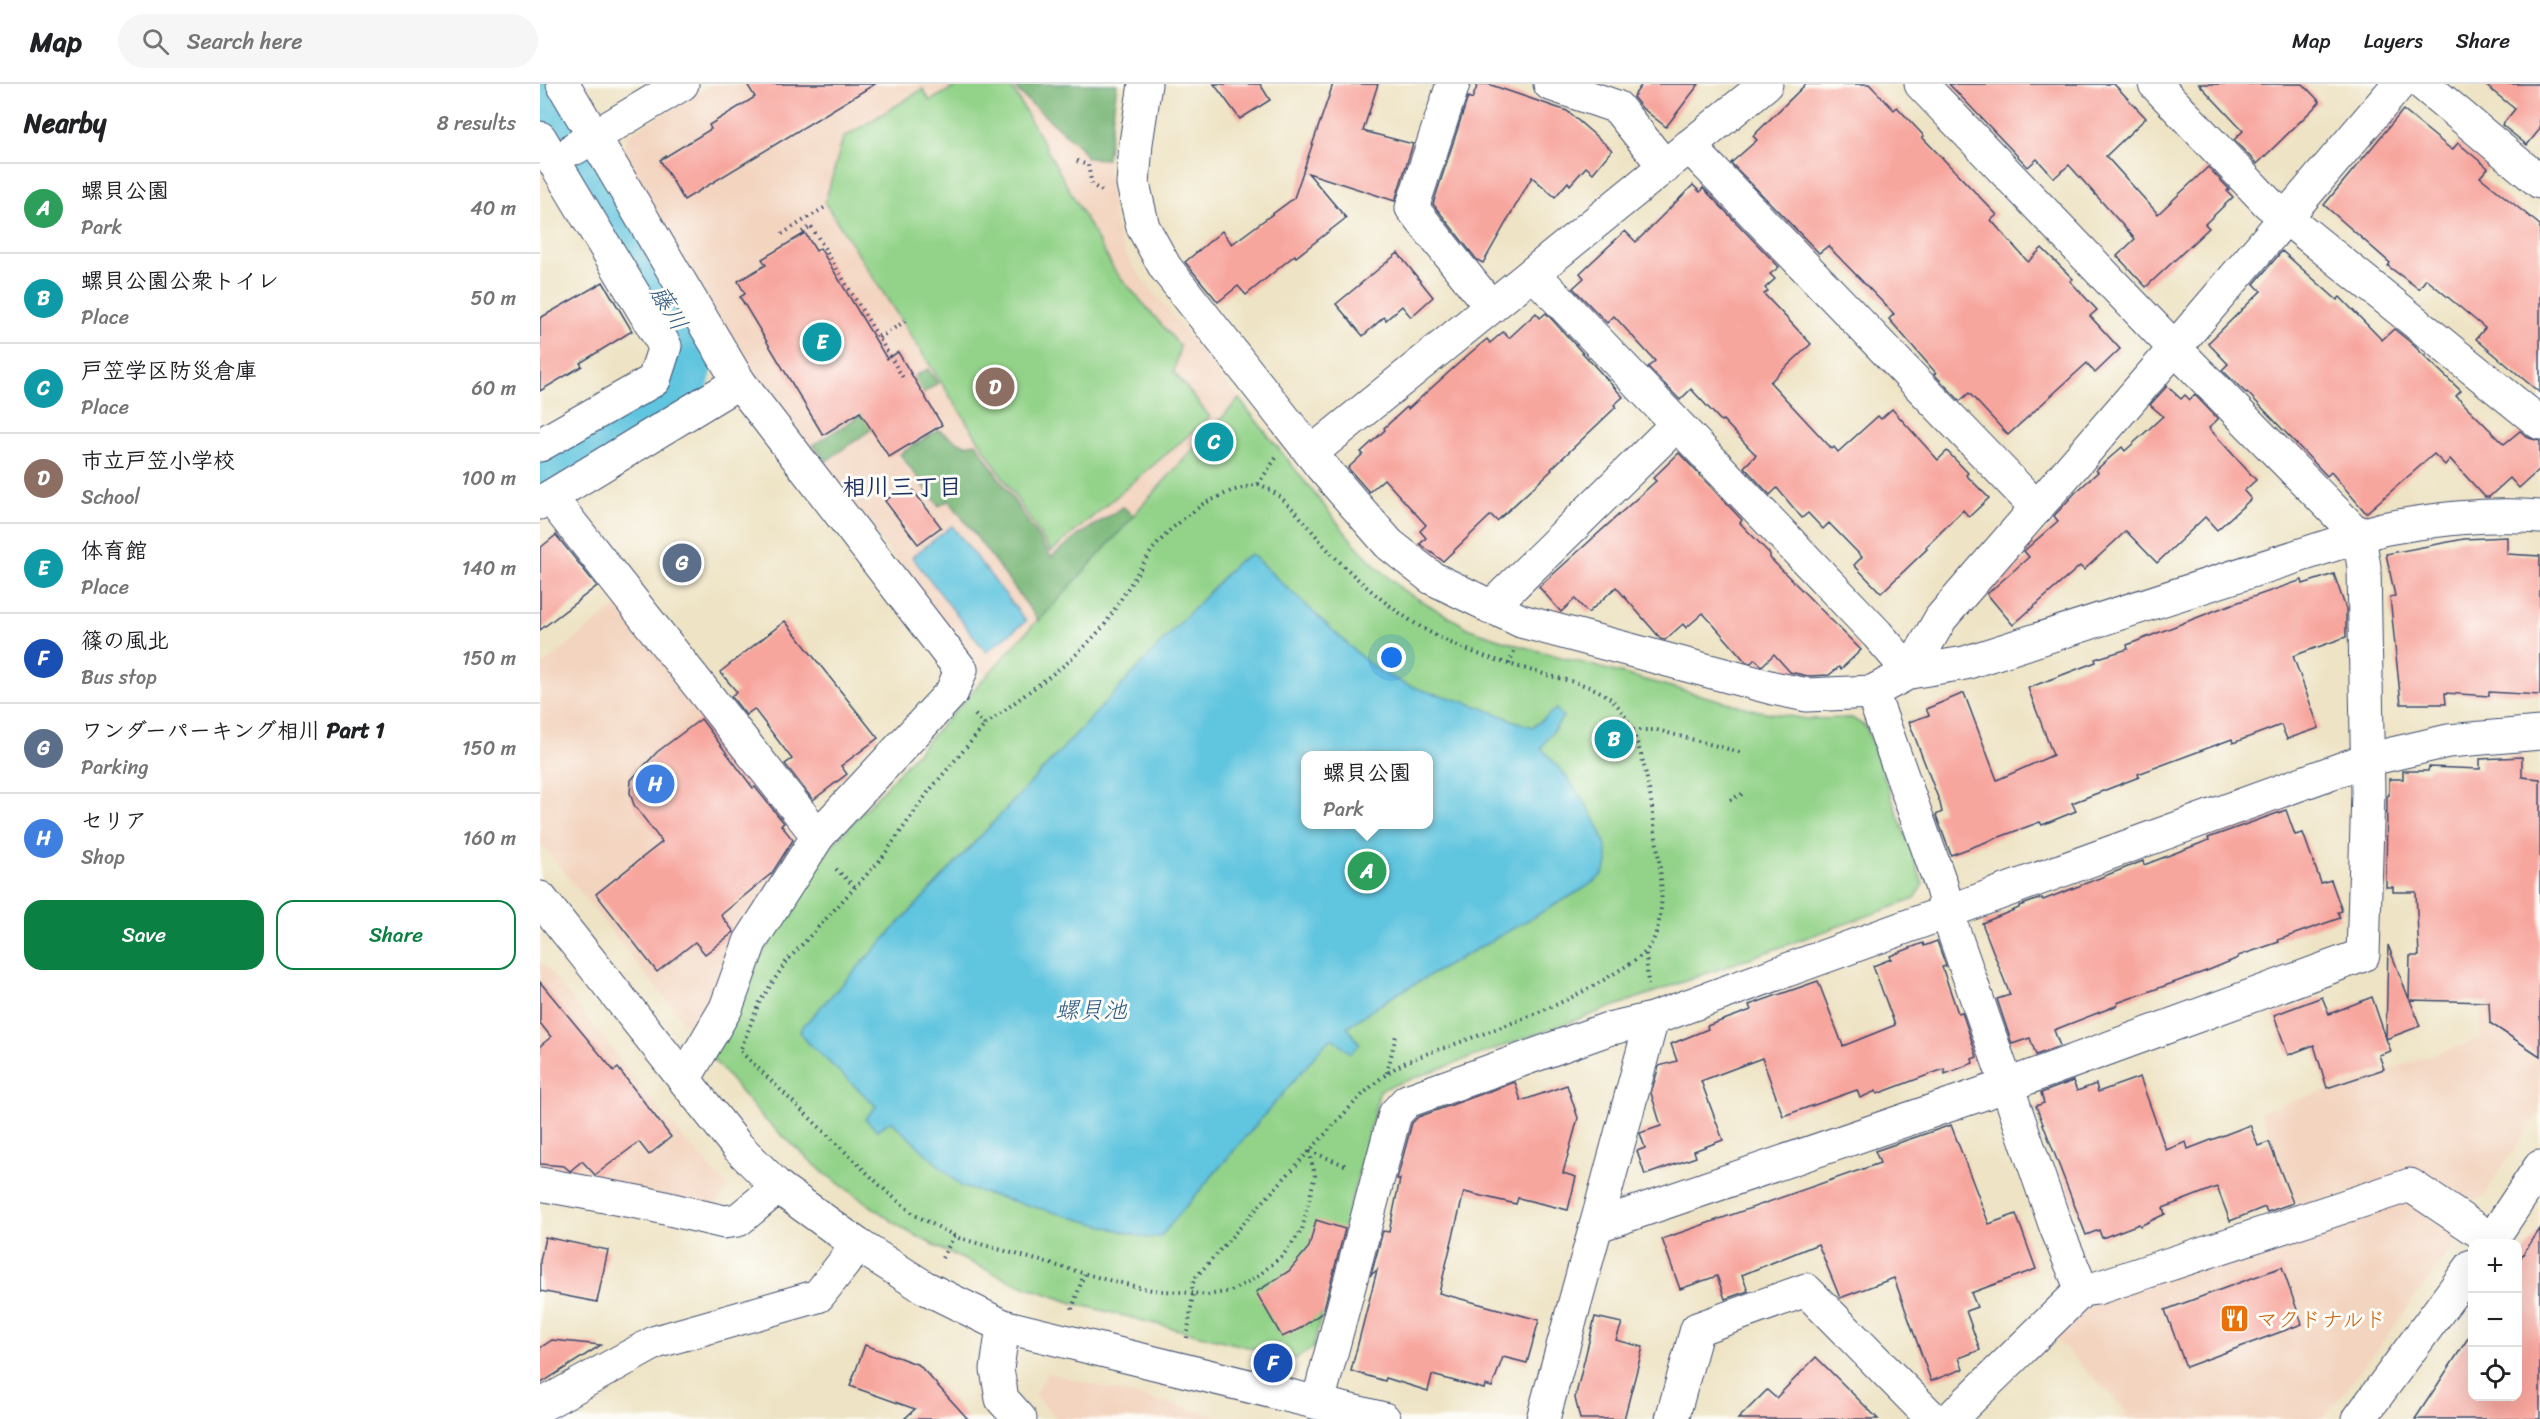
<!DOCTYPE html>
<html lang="en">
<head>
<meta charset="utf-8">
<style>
	:root { --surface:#fff; --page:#f6f6f6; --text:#202124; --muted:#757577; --line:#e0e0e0; --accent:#0b8043 }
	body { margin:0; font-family:Sriracha,"Klee One",sans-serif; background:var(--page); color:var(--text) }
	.controls { position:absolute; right:18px; bottom:18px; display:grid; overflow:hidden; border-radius:12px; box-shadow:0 6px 24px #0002 }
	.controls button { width:54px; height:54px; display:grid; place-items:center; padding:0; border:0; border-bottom:2px solid var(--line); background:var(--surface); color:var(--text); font:30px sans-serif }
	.you { position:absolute; left:852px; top:574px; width:21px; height:21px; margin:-15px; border:4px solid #fff; border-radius:50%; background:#1a73e8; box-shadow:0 0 0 9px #1a73e833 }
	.badge { display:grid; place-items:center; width:39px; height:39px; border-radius:50%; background:var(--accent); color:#fff; font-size:20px; font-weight:700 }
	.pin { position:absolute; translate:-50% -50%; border:3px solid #fff; box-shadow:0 2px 6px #0006 }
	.popup { position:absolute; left:761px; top:667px; width:132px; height:78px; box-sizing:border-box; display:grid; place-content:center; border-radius:12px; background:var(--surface); filter:drop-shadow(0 2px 4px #0005); font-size:20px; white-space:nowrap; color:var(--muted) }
	.popup b { font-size:22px; color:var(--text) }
	.popup::after { content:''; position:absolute; left:50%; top:100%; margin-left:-12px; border:12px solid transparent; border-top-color:var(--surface) }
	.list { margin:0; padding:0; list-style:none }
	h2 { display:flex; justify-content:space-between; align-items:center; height:78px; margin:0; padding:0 24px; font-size:26px }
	h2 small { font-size:20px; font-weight:400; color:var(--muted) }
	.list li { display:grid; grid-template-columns:39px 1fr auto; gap:18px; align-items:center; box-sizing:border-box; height:90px; padding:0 24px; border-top:2px solid var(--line) }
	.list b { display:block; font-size:22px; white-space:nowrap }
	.list p { margin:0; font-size:20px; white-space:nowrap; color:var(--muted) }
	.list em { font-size:20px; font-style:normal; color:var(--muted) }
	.actions { display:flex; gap:12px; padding:18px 24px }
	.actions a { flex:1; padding:14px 0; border:2px solid var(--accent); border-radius:18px; text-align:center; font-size:21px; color:var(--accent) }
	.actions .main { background:var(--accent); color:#fff }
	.icon { flex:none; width:33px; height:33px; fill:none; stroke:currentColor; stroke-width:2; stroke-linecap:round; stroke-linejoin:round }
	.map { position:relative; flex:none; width:2000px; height:1335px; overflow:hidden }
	header { display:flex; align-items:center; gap:36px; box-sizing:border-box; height:84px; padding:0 30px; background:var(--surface); border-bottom:2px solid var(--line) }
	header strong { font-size:28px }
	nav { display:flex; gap:33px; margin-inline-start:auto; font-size:21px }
	.search { width:420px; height:54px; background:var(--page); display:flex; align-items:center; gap:15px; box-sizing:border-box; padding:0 21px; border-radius:33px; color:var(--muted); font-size:22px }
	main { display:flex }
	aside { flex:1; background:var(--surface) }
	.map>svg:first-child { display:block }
	.built { fill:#f3d4bf }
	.green { fill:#93d389; stroke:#578174; stroke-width:1.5; fill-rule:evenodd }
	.forest { fill:#76b575; stroke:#48726a; stroke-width:1.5 }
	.water { fill:#61c5df; stroke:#3e7a9e; stroke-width:1.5; fill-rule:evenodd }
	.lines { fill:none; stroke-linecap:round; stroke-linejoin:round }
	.river { stroke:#61c5df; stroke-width:57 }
	.building { fill:#f7a69e }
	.minor-casing { stroke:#3b4a6d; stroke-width:35 }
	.path { stroke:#3b4a6d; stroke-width:4; stroke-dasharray:1.5 4.5; stroke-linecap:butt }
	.minor { stroke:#fff; stroke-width:33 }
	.labels { text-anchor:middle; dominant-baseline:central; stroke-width:6; stroke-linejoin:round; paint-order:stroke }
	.food-label { font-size:22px; fill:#c56008; stroke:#fdfcf7; text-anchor:start }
	.water-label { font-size:24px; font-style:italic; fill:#305c85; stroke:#fdfcf7 }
	.neighbourhood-label { font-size:24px; font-weight:bold; fill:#1b2f5e; stroke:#fdfcf7 }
</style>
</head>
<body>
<header>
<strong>Map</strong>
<div class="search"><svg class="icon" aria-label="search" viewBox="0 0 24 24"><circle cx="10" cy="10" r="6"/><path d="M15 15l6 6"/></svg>Search here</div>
<nav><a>Map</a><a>Layers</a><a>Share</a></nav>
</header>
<main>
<aside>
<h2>Nearby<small>8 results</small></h2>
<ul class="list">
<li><span class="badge" style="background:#2e9e5b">A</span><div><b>螺貝公園</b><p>Park</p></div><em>40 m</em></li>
<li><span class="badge" style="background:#0f9aa8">B</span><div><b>螺貝公園公衆トイレ</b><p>Place</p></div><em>50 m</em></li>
<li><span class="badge" style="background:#0f9aa8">C</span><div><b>戸笠学区防災倉庫</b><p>Place</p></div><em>60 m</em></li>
<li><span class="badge" style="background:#8d6e63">D</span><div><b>市立戸笠小学校</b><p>School</p></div><em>100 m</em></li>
<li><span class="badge" style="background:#0f9aa8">E</span><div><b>体育館</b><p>Place</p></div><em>140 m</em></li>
<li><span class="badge" style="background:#1a4fb4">F</span><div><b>篠の風北</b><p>Bus stop</p></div><em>150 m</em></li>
<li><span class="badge" style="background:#5c6f8a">G</span><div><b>ワンダーパーキング相川 Part 1</b><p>Parking</p></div><em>150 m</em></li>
<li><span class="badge" style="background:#3f7fe0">H</span><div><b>セリア</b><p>Shop</p></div><em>160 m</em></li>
</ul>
<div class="actions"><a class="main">Save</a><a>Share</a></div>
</aside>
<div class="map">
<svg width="2000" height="1335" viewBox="0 0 2000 1335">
	<rect width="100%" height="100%" fill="#fdfcf7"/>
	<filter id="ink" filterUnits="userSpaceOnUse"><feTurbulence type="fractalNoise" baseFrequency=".0167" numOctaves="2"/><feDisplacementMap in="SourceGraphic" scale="12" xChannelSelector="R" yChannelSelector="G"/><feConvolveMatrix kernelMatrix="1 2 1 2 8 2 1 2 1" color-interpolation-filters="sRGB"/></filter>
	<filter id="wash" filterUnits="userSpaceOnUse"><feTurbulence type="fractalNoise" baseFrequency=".008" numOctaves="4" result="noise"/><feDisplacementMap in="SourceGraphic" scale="24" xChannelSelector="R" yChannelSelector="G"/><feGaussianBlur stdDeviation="1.35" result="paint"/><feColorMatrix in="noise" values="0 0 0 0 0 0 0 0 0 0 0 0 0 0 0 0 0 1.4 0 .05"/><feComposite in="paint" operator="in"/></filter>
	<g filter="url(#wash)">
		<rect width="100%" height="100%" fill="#eee3c4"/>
		<g class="built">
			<path d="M174,0H578L571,38L567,85L575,141L580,159L590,178L606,199L699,315L447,594L210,287L83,71L88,51Z"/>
			<path d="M78,521L256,743V761L160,939L146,941L0,758V583Z"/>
			<path d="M1936,754L2000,762V1026L1941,1115L1922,1119L1874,1086L1758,1126L1721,1028L1941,955Z"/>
			<path d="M0,875L128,1037L188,1103L174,1123L0,1087Z"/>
			<path d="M1865,1116L1911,1142L1915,1158L1836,1267L1783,1335H1580L1587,1328L1513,1252L1546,1218Z"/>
			<path d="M508,1289L688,1335H517L494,1310Z"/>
		</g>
		<g class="green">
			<path d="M420,0H470L575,187L640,262L634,288L670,333L511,468L285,119L303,54L383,5L390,17Z"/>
			<path d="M699,315L813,458L837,483L864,507L930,545L977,561L1219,627L1267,635L1312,634L1326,643L1383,800L1375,815L840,1006L773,1264L755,1275L533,1219L476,1199L405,1167L365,1146L284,1089L223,1034L172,974L219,875L288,766ZM766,672H888V740H766Z"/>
		</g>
		<g class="forest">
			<path d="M474,0H577L567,75L547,74L540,63L478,8Z"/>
			<path d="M388,285L398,299L286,377L273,361L372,299L376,291Z"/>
			<path d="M398,346L424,361L436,359L511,473L539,451L583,423L594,432L499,537L409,416L399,422L360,370Z"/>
		</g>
		<g class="water">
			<path d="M412,442L486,537L446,568L372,473Z"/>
			<path d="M711,470L828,579C869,609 901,608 945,625C962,631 976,639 993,643L1016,625L1023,633L1001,664C1022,685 1076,751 1066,783C1063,793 1051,800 1043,805L855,911L807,943L820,960L810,969L792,954L786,959L620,1153L607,1154L422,1103L351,1037L337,1046L325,1035L336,1022L263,954L260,947L263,942L697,478ZM766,672H888V740H766Z"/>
		</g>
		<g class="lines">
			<path class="river" d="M0,6L150,258L137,311L0,391"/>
		</g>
		<g id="blocks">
			<g class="building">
				<path d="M207,0H335L144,116L120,76L171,45L169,41L215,13Z"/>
				<path d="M674,0H720L730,16L700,35Z"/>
				<path d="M793,0H838L823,47L873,60L855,117L768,89L806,134L756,173L755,171L706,211L698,202L678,218L645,178L682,147L692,160L754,114Z"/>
				<path d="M938,0H948L1027,27L1072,66L1053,89L1046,83L1030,101L1028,98L1015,113L992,93L943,179L937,176L893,120L928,13L932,15Z"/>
				<path d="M1102,0H1159L1126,43L1102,24L1093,13Z"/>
				<path d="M1266,0H1329L1354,26L1357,23L1384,52L1382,53L1457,131L1451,136L1488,178L1502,164L1533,195L1530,197L1557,226L1550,232L1580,265L1555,289L1547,279L1468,351L1429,309L1420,317L1394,290L1396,289L1349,235L1354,230L1288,162L1279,169L1191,79L1217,56L1213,52Z"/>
				<path d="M1409,0H1574L1606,34L1566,72L1618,130L1668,83L1689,105L1687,107L1693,113L1665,140L1669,144L1606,203L1577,172L1595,155L1529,81L1514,94L1497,75L1488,83Z"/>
				<path d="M1659,0H1763L1780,18L1717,80L1694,56L1703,47Z"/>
				<path d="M1944,0H2000V45L1987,61L1962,41L1975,25Z"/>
				<path d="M1863,26L1912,66L1918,59L1948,84L1940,93L2000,141V309L1936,255L1945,244L1886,195L1879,205L1848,182L1850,179L1784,121Z"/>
				<path d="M1153,101L1160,108L1163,104L1239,183L1230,190L1235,195L1225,204L1228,207L1224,210L1271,260L1230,298L1292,365L1294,363L1298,368L1338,332L1341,335L1352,325L1398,376L1407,367L1428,389L1426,391L1449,414L1429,433L1423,426L1386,463L1387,465L1341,509L1314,481L1322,473L1289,439L1283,445L1268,429L1262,434L1237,404L1230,411L1204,383L1216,371L1183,336L1181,337L1151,305L1140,316L1108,283L1115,277L1074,232L1067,239L1033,204L1044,194L1040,189L1085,147L1096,158Z"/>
				<path d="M265,149L276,167L280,164L347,275L358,268L402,341L349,373L320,328L283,351L200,213L205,210L198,197L226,181L222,175Z"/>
				<path d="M1742,167L1797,216L1800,213L1842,256L1854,245L1869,257L1921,307L1916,312L1964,360L1980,347L1989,354L2000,357V385L1979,404L1970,394L1949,413H1945L1910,375L1905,381L1894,370L1826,429L1791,388L1787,392L1707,308L1706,309L1682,286L1688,280L1668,259L1721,207L1714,200Z"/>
				<path d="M858,169L893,213L871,233L862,222L846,236L844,233L823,252L796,220Z"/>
				<path d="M63,198L92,247L40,279L42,282L0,307V234Z"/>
				<path d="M996,229L1000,234L1006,229L1083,313L1074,321L1076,323L1011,385L1012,386L957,437L951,431L903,477L880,460L886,454L880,447L886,441L844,395L829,408L808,384L823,370L821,368L845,346L844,344L867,323L868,325L929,270L947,255L950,259L963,248L969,254Z"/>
				<path d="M1627,302L1641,315L1645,311L1650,316L1655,311L1678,335L1669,344L1716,396L1704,407L1711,415L1677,446L1665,433L1617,479L1586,447L1544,486L1540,482L1473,541L1447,510L1489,473L1484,467L1518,437L1514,432L1535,409L1558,388L1556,386L1582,363L1585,367L1623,332L1610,321Z"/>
				<path d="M1139,369L1202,436L1200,439L1230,470V474L1321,566L1301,585L1299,583L1289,591L1268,592L1250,588L1234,570L1222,582L1215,575L1211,579L1206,578L1163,529L1146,544L1143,540L1125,556L1121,555L1076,503L1048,529L1035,515L1021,528L999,503L1116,397L1113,394Z"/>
				<path d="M368,400L401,443L378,460L345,417Z"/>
				<path d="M16,451L57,502L0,546V464Z"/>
				<path d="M1967,453V470L2000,472V611L1949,608V612L1905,609L1906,620H1861L1850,513L1855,512L1846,470L1924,455Z"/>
				<path d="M1794,490L1806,525V553L1753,572L1779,644L1747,655L1741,641L1693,659L1692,655L1598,690L1599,693L1532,719L1536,727L1502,741L1500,738L1411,771L1396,731L1402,728L1400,719L1369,638L1389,631L1386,625L1424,609L1457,696L1513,671L1488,604L1556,578L1555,575L1588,565L1587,561L1684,523L1762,496L1763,500Z"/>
				<path d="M245,537L338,654L301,682L307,690L273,716L245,680L252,675L214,625L206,631L191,612L197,608L180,588Z"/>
				<path d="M161,635L213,704L215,703L244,739L241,741L253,756L232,789L181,831L194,848L165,870L155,858L117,888L56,810L122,758L94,721L90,709L91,696L117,668Z"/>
				<path d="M1982,673V693L2000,695V972L1950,939L1949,918L1870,916L1880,942L1846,955L1851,967L1839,971L1844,985L1787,1004L1774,961L1748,971L1734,931L1782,913L1789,930L1832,913L1846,954L1848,861L1869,915L1870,872H1879L1876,808H1853V803H1846L1847,712L1849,711V695H1863V687H1888L1889,683L1940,685V675Z"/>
				<path d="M1746,726L1755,751L1763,749L1781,799L1791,796L1802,827L1798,828L1800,834L1738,856L1739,858L1698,872V874L1669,886L1577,919L1578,921L1514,946L1520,962L1496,971L1490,954L1472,960L1457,915L1470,911L1442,839L1479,824V822L1502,814L1503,816L1603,777L1604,781L1669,756L1668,754Z"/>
				<path d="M1397,857L1406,882L1402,883L1418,929L1422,928L1437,973L1432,975L1433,979L1405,990L1404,985L1337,1010L1336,1007L1320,1014L1317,1006L1243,1032L1222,974L1161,997L1183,1056L1154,1067L1156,1073L1105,1091L1097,1067L1105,1064L1100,1049L1121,1042L1111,1009L1119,982L1137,977L1131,960L1168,945L1167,942L1211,926L1209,921L1278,897L1303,962L1355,941L1333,882L1351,875L1350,872L1383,859L1384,862Z"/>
				<path d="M0,898L74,987L78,984L131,1053L109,1071L99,1058L55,1091L42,1077L30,1087L24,1082L0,1080V962L11,953L0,939Z"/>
				<path d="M1600,993L1626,1066L1646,1058L1648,1065L1710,1041L1718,1062L1729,1058L1753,1119L1727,1128L1725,1123L1690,1137L1677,1103L1623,1124L1625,1130L1600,1142L1599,1140L1562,1154L1559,1146L1546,1151L1496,1022L1504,1019L1501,1009L1533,997L1537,1007L1556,1000L1558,1008Z"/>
				<path d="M975,998L981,1017L1027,1001L1038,1034L1023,1089L1036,1093L1028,1126L978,1114L976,1120L924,1108L899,1209L999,1236L987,1279L963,1273L952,1303L945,1301L944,1305L892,1291L888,1307L846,1294L845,1297L811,1287L837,1186L831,1191L843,1147L849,1148L860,1095H857L872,1039L878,1033Z"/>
				<path d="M1411,1041L1449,1140L1476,1130L1496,1185L1431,1209L1437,1223L1426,1227L1440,1266L1419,1274L1423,1285L1391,1297L1354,1194L1300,1214L1278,1160L1202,1191L1208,1207L1185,1215L1177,1192L1140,1205L1122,1155L1340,1079L1335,1067Z"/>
				<path d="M776,1136L805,1145L783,1228L759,1245L742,1253L716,1208L749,1187L769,1163Z"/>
				<path d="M2000,1145V1335H1875L1932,1248V1312H1977V1179Z"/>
				<path d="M5,1153L68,1166L57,1218L0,1207V1177Z"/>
				<path d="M1742,1183L1762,1240L1646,1283L1625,1226Z"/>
				<path d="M1055,1233L1082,1239L1076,1256L1103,1263L1084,1335H1040L1035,1314Z"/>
				<path d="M12,1256L61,1261L0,1300V1264Z"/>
				<path d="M325,1261L379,1281L428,1335H364L375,1325L310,1302Z"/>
				<path d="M1276,1273L1338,1335H1198L1227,1306L1236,1314Z"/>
			</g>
		</g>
	</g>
	<g filter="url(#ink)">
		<use href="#blocks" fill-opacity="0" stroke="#3b4a6d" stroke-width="1.5"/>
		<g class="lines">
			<defs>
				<g id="minor">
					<path d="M23,0L199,298"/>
					<path d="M605,0L596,59L593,100L603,143L625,183L782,383L849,460L892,494L981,537L1233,604L1267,611L1332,608L1370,588L1425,579L1842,445C1897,435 1944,429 2000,433"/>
					<path d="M913,0L872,124L951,223"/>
					<path d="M1010,0L1077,23L1125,83"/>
					<path d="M1615,0L1728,119L2000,339"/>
					<path d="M1883,0L2000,98"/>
					<path d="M0,54L125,262L114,296L0,361"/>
					<path d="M1149,62L1497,424"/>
					<path d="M35,64L142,0"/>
					<path d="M993,189L1337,550L1370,588L1401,534L1623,278L1859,0"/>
					<path d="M771,369L1226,0"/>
					<path d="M10,413L278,752"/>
					<path d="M0,419L199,298L421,586L412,608L278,752L210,858L186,924L145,994"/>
					<path d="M950,524L1136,341"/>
					<path d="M1332,608L1401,801L1412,843L1516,1143L1542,1206"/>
					<path d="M0,814L197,1062L238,1103L318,1161L384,1203L463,1242L844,1335"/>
					<path d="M0,1100L108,1120L184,1138L198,1136L238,1103"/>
					<path d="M1056,1142L1112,935"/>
					<path d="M1949,1160L2000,1083"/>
					<path d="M463,1242L457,1285L462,1315L480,1335"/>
					<path d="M778,1318L855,1030L867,1017L1068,945L1112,935L1826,676L1908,657L2000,649"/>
					<path d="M0,1322L116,1258L278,1212L318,1161"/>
					<path d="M1003,1335L1056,1142L1468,1001L1823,871L1828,708L1824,483L1819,452L1619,248L1381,0"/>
					<path d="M1132,1335L1157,1245L1266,1206L1393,1335"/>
					<path d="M1410,1335L1542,1206L1557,1204L1870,1101L1952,1156"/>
					<path d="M1819,1335L1932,1182"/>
				</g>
			</defs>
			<use href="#minor" class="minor-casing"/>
			<g class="path">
				<path d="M537,77L548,81L552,101L562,107"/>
				<path d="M262,148L271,142L365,297"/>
				<path d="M242,150L287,122"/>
				<path d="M339,254L367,236"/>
				<path d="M718,400C749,412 769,446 791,469C820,499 857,531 895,551C930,570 969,580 1007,591C1028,597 1055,601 1072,616C1099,640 1110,703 1114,739C1118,773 1127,812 1117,845C1111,870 1095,876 1075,889C1028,919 978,937 926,956C898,967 870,972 845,991C819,1011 797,1038 774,1062C734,1105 695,1149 656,1193L652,1201L653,1209L612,1206L564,1195L419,1154L375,1131L347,1108L200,967L219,919L246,878L342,774L389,707L445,641L527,579L546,561L564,542L612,466L631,445L663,420L691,407Z"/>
				<path d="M718,400L736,374"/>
				<path d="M969,580L974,567"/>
				<path d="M435,631L445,641"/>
				<path d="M1093,646H1117L1203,669"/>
				<path d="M1190,716L1206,708"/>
				<path d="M296,785L315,803"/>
				<path d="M1106,870L1108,901"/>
				<path d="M847,989L856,951"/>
				<path d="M770,1067L807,1082"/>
				<path d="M402,1174L414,1152"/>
				<path d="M532,1225L544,1190"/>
				<path d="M647,1254L653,1209L667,1211L691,1207L717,1193L744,1170L762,1146L775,1091L769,1067"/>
			</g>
			<use href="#minor" class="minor"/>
		</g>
	</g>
	<defs>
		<symbol id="restaurant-square" viewBox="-11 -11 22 22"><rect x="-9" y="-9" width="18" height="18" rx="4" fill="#e8710a" stroke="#fdfcf7"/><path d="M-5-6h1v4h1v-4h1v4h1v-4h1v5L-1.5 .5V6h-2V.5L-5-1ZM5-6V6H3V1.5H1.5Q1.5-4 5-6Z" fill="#fff"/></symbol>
	</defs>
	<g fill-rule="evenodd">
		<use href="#restaurant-square" x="1678" y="1218" width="33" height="33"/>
	</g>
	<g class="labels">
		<g class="food-label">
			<text x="1716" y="1235">マクドナルド</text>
		</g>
		<g class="water-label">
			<text transform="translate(129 224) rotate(59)">藤川</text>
			<text x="551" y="926">螺貝池</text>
		</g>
		<g class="neighbourhood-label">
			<text x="362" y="403">相川三丁目</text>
		</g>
	</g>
</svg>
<div class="controls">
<button>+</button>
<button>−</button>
<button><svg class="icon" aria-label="locate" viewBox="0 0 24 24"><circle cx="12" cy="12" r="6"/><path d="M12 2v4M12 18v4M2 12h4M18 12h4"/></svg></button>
</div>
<div class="you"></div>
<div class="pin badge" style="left:827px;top:787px;background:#2e9e5b">A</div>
<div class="popup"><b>螺貝公園</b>Park</div>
<div class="pin badge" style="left:1074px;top:655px;background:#0f9aa8">B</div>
<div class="pin badge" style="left:674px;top:358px;background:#0f9aa8">C</div>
<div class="pin badge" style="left:455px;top:303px;background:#8d6e63">D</div>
<div class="pin badge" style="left:282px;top:258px;background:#0f9aa8">E</div>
<div class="pin badge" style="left:733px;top:1279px;background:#1a4fb4">F</div>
<div class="pin badge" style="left:142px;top:479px;background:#5c6f8a">G</div>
<div class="pin badge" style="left:115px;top:700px;background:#3f7fe0">H</div>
</div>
</main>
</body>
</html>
